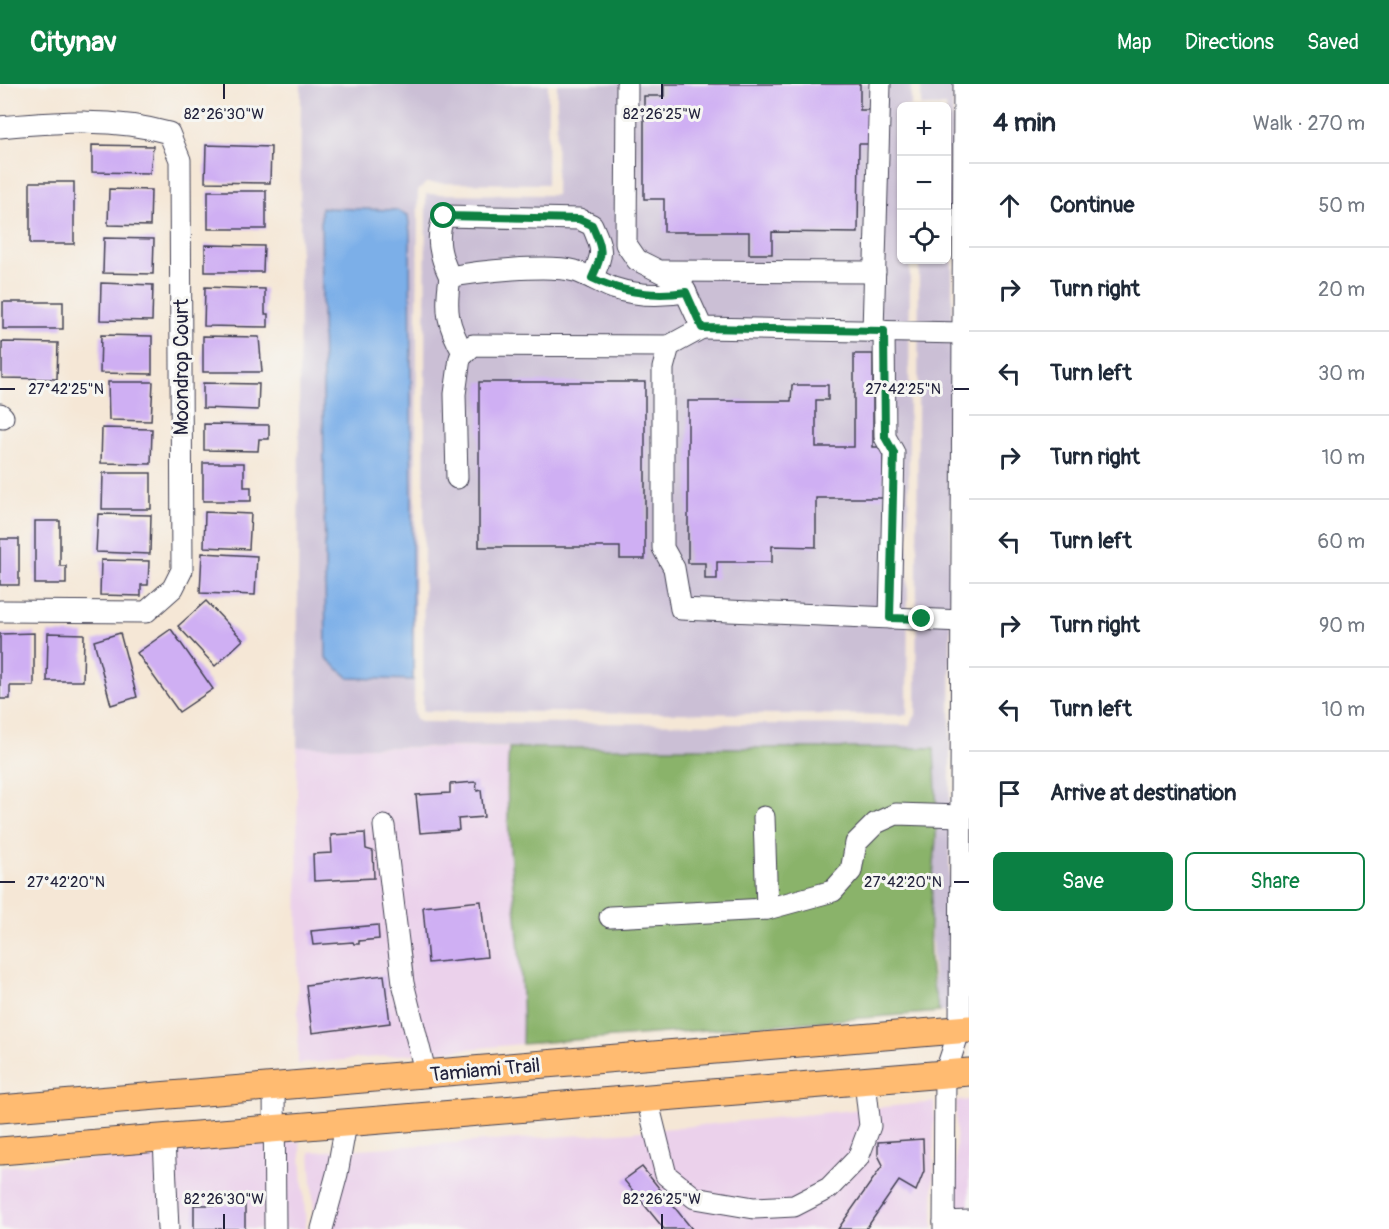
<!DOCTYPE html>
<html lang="en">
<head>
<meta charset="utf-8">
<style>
	:root { --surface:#fff; --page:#f6f6f7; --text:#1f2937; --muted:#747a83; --line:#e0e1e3; --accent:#0b8043 }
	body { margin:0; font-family:Pangolin,sans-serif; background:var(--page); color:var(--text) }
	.controls { position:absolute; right:18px; top:18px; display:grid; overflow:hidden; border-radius:9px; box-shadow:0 2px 4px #0004 }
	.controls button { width:54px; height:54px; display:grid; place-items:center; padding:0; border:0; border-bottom:2px solid var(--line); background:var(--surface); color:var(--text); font:30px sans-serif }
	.stop { position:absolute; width:18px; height:18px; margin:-14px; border:4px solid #0b8043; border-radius:50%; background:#fff }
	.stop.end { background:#0b8043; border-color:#fff; box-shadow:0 2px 6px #0008 }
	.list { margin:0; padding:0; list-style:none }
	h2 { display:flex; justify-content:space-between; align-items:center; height:78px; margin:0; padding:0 24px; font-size:26px }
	h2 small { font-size:20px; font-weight:400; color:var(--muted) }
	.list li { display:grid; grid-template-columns:39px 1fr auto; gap:18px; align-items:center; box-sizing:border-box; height:84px; padding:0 24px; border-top:2px solid var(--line) }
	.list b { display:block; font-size:22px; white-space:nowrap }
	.list em { font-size:20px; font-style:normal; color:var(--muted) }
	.actions { display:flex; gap:12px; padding:18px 24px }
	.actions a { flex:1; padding:14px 0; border:2px solid var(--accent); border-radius:9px; text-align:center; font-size:21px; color:var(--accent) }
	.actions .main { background:var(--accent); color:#fff }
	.icon { flex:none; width:33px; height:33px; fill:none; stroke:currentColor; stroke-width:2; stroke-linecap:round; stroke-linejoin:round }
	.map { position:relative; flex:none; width:969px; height:1145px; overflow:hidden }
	header { display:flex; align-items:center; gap:36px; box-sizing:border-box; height:84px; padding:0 30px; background:var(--accent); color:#fff }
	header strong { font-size:28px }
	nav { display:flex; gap:33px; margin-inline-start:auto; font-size:21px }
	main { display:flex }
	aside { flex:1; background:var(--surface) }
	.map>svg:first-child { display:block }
	.built { fill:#ebd1eb }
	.industrial { fill:#cbbfd5 }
	.forest { fill:#8ab36a; stroke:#566a52; stroke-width:1.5 }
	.water { fill:#7cafe8; stroke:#4f6892; stroke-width:1.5 }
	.building { fill:#cfaff3 }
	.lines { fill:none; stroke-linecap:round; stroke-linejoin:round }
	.minor-casing { stroke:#424052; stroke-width:23 }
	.major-casing { stroke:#424052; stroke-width:29 }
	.minor { stroke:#fff; stroke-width:21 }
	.major { stroke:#ffbb71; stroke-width:27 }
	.route { stroke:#0b8043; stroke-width:8 }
	.ticks { fill:none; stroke:#22223b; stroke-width:2 }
	.labels { text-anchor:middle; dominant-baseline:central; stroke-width:6; stroke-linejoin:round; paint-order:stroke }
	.street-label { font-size:20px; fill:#22223b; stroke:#f6f6f2 }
	.ticks-label { font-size:15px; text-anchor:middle; fill:#22223b; stroke:#f6f6f2; stroke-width:6; stroke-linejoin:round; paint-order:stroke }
</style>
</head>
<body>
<header>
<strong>Citynav</strong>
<nav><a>Map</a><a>Directions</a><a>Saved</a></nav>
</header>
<main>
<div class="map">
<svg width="969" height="1145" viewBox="0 0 969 1145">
	<rect width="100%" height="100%" fill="#f6f6f2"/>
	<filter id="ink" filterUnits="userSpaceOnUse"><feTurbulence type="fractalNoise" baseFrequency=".0167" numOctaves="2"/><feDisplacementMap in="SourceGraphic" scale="12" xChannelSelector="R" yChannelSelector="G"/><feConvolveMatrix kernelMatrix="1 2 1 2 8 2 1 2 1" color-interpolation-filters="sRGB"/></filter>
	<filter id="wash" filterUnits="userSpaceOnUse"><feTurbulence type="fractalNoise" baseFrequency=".008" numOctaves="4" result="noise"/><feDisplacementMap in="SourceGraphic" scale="24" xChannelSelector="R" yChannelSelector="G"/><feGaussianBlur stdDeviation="1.35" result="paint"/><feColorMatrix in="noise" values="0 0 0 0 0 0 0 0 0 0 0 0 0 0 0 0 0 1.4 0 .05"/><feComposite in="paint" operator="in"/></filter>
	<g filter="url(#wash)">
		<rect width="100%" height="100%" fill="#f5e7d6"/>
		<g class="built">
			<path d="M297,663L509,664L506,705L524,913L522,960L298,980Z"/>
			<path d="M969,1016V1145H956V1017Z"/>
			<path d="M934,1018L933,1145H315L310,1068L632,1048Z"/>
			<path d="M300,1057L306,1145H0V1083Z"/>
		</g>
		<g class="industrial">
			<path d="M301,0H548L547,100L426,99L418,107L414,630L417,636L423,638L909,641L916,631L919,176H946V22H921V0H953L949,927L940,928L935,912L930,828L937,751L933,664L297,663Z"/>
			<path d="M557,0H911V22H902V176H910L907,631L423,627L426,110L556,111Z"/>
		</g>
		<path class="forest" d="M509,664H934C935,693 938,724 936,753C933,808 921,875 940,928L522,960C526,861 501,762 509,664Z"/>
		<path class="water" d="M321,124L397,126L408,131L410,149L413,596L349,594L326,574Z"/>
		<g id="blocks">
			<g class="building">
				<path d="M664,0H860V26H871V60H859L858,149L772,148V170H749V148H664V115H644V12H664Z"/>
				<path d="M92,61L153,62L150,89L92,88Z"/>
				<path d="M206,61L271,63L270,99L205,98Z"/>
				<rect x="30" y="98" width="44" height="62"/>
				<path d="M109,105L151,106L150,142L108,141Z"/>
				<rect x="208" y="107" width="58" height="38"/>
				<path d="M104,154L154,155L153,190L103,189Z"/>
				<path d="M205,161L264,162L263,188H205Z"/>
				<path d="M101,199L153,201L152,237L100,236Z"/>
				<path d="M205,203L265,205V230H268V243L204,242Z"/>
				<rect x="3" y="218" width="60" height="27"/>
				<path d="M101,251L152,252V290L100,289Z"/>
				<path d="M203,252L259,253L262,288H203Z"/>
				<path d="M2,258L58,259L57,295L2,294Z"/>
				<path d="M854,270H873V363H883V414H816V463L772,462V478H717V495H705V479H688V317H791L792,301H828V316H816V363H854Z"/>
				<path d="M108,298H153L151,337L109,336Z"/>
				<path d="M479,298H645V475H620V463H479Z"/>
				<path d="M203,299L259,300L258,326L203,324Z"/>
				<path d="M204,340L269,341V355H259L258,367L204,366Z"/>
				<path d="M102,344L152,345L151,380L101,379Z"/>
				<path d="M203,379H244V403H251V417H203Z"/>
				<path d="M103,389H151V425H102Z"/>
				<path d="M205,428L251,430L249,465L204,463Z"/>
				<path d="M98,430L151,431L150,470L96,468Z"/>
				<path d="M35,437H60V482H66V500H35Z"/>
				<rect x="0" y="455" width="19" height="46"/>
				<path d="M202,469L257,472L255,511L200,509Z"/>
				<path d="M101,476L149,477L148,501H141V512L100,511Z"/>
				<path d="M206,517L243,556L215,582L178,542Z"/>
				<path d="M171,545L213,605L179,628L137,569Z"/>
				<path d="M34,549V602H10V615H0V550Z"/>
				<path d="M48,549L84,550L83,597H47Z"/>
				<path d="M120,549L137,613L111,621L94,557Z"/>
				<path d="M476,698L477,707L481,706L484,733L458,735L459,746L420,749L416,711L450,709V700Z"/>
				<path d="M365,749L366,765L373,767L374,794L314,797L313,770L332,769L331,751Z"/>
				<path d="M481,817L487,873L428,879L423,823Z"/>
				<path d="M378,841L379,855L359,857V860H354L353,858L313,861L311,847Z"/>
				<path d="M384,891L390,939L312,949L306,901Z"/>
				<path d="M923,1055L924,1087L916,1107L899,1097L866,1145H838L883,1081L878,1071V1058Z"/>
				<path d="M642,1083L692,1145H664L624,1096Z"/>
				<rect x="194" y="1121" width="51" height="24"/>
			</g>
		</g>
	</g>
	<g filter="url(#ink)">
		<use href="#blocks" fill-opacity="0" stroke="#424052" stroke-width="1.5"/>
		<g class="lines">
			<defs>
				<g id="minor">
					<path d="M627,0L626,160L637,176L681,198L702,244L963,249"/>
					<path d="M0,43C58,38 113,33 169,49L180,76L182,486L173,504L146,528L0,527"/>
					<path d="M663,187L875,188"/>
					<path d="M450,193C440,172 435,154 444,132L579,135L592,141C603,166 604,168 592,194"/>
					<path d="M702,244L669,262L663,284V464L674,484L681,525L962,537"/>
					<path d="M873,247L880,0"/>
					<path d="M884,247L885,353L894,369L890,534"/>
					<path d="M464,270C447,241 445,226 450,193C478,187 548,180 575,187C588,191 600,199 613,204C637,212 662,212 686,208"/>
					<path d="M0,330L3,333"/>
					<path d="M457,394L455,310L460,274L473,261L669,262"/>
					<path d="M764,733L767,825"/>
					<path d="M384,742L403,899L426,991"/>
					<path d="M610,833L767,825L833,807L851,787L856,759L876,739L896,730L961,732"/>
					<path d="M274,1003L275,1145"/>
					<path d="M647,1015L666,1091L695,1114L754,1124L794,1122L829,1104L858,1074L870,1042L865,997"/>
					<path d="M164,1055L168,1145"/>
					<path d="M944,1138L969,1137"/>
					<path d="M322,1145L337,1090L346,1040"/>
					<path d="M944,1145L945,990L960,945L964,0"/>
				</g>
				<g id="major">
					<path d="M0,1025L969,945"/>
					<path d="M0,1067L969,988"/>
				</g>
			</defs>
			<use href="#minor" class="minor-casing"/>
			<use href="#major" class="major-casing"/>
			<use href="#minor" class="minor"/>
			<use href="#major" class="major"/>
		</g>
	</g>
	<g class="lines" filter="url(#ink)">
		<path class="route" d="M444,132L579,135L592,141C603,166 604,168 592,194C623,209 653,213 686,208L702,244L884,247L885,353L894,369L890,534L922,535"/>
	</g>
	<path class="ticks" d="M224,0V15M662,0V15M0,305H15M954,305H969M0,798H15M954,798H969M224,1130V1145M662,1130V1145"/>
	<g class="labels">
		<g class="street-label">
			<text transform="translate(181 283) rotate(-90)">Moondrop Court</text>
			<text transform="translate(485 986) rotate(-5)">Tamiami Trail</text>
		</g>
	</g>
	<g class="ticks-label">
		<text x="224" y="35">82°26'30"W</text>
		<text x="662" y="35">82°26'25"W</text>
		<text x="66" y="310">27°42'25"N</text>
		<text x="903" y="310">27°42'25"N</text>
		<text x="66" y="803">27°42'20"N</text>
		<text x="903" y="803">27°42'20"N</text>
		<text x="224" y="1120">82°26'30"W</text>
		<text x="662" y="1120">82°26'25"W</text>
	</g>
</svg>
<div class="controls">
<button>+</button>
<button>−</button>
<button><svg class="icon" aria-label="locate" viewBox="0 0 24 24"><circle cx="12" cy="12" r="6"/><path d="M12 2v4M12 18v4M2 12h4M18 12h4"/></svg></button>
</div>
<div class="stop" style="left:444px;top:132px"></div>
<div class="stop end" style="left:922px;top:535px"></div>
</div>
<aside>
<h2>4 min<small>Walk · 270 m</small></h2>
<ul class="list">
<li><svg class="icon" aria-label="ahead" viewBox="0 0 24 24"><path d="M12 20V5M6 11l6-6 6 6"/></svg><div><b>Continue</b></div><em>50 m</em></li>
<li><svg class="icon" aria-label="right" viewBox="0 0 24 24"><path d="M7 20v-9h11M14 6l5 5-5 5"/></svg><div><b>Turn right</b></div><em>20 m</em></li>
<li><svg class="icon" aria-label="left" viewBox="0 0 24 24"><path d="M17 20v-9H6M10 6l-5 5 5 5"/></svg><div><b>Turn left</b></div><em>30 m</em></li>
<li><svg class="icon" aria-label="right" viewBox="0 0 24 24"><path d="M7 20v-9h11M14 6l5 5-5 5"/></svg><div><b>Turn right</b></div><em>10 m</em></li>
<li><svg class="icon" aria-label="left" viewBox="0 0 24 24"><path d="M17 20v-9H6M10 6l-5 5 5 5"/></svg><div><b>Turn left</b></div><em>60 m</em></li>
<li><svg class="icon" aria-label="right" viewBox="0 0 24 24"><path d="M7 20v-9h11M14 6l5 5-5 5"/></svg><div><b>Turn right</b></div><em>90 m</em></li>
<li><svg class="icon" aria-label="left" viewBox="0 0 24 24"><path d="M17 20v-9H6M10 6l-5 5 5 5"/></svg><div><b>Turn left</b></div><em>10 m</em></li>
<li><svg class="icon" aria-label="arrive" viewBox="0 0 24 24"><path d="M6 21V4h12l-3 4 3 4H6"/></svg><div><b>Arrive at destination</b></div></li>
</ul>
<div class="actions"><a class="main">Save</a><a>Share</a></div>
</aside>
</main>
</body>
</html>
